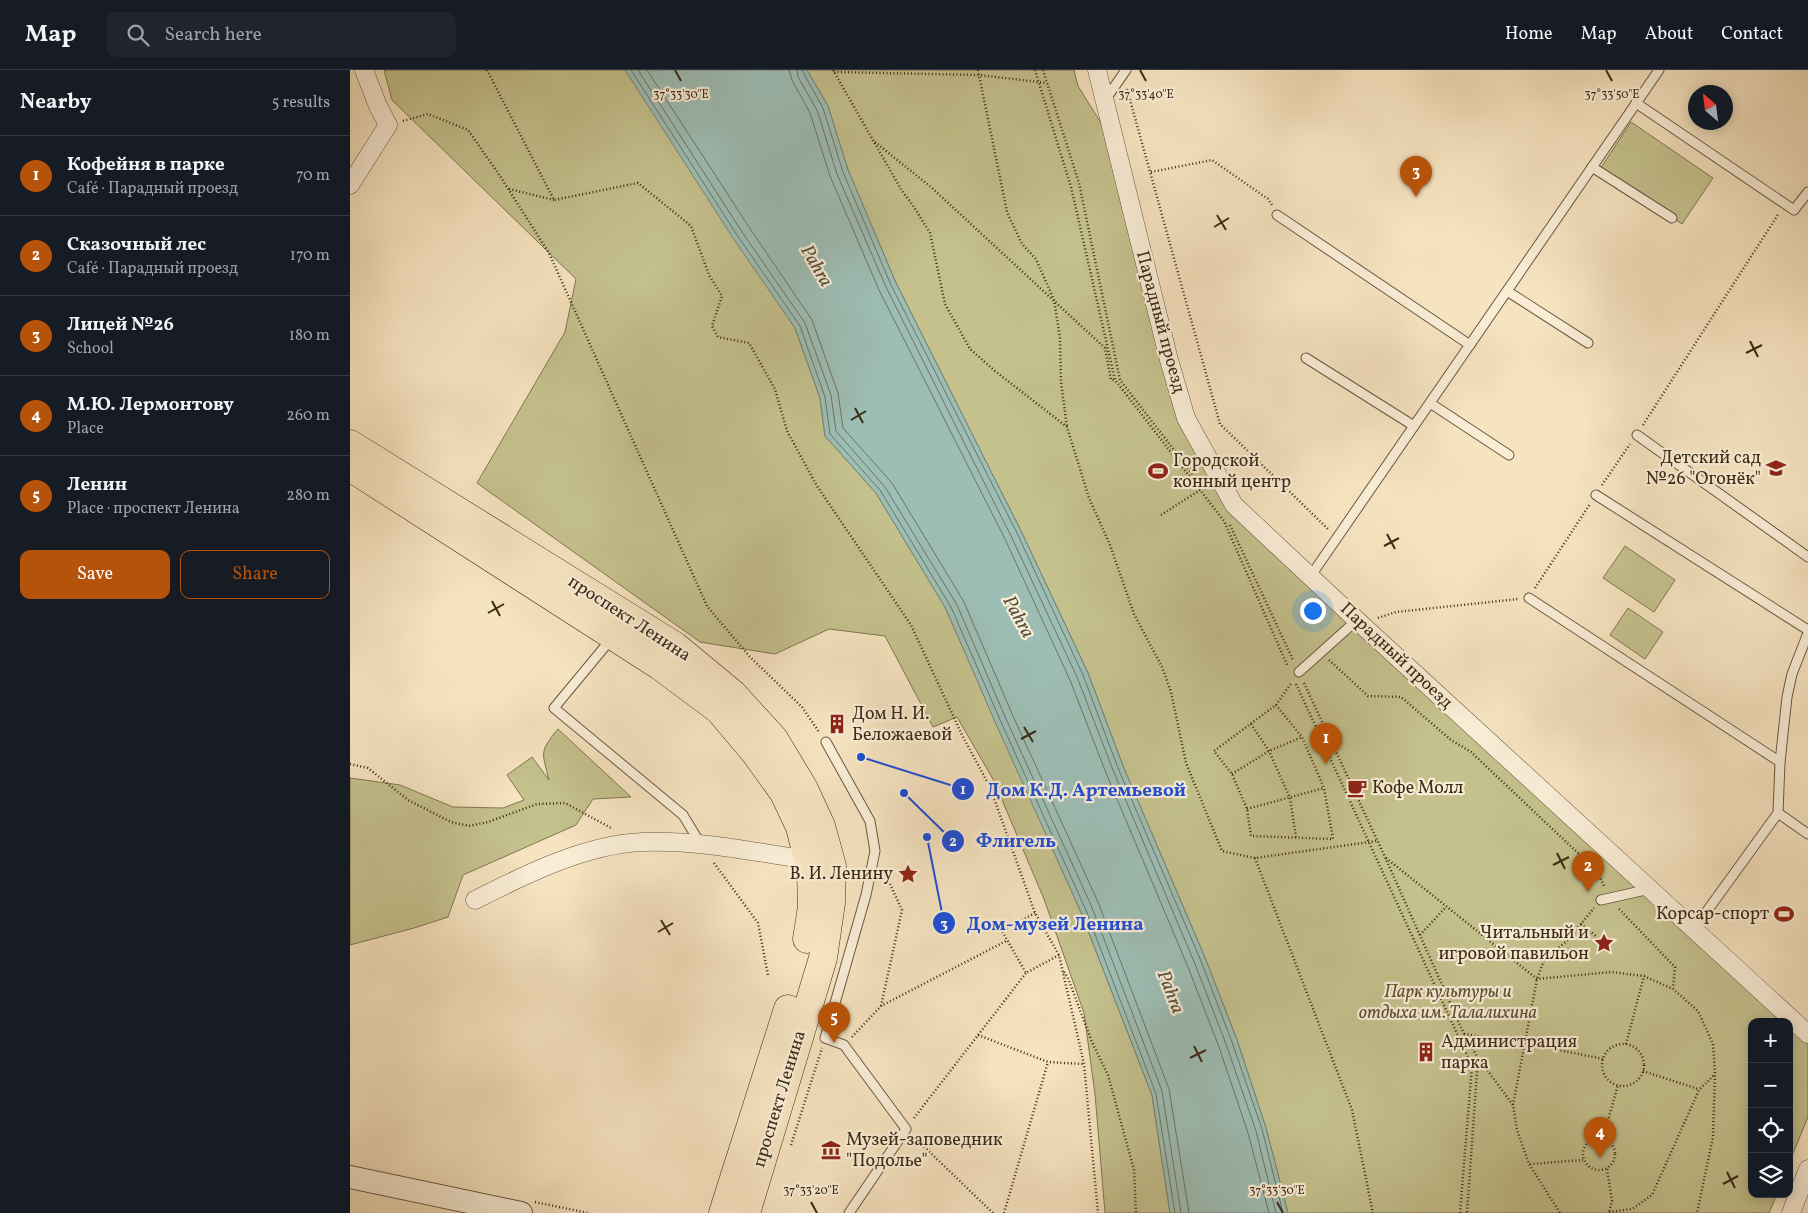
<!DOCTYPE html>
<html lang="en">
<head>
<meta charset="utf-8">
<style>
	:root { --surface:#171b24; --page:#20242c; --text:#f1f3f6; --muted:#9ea1a6; --line:#363941; --accent:#b45309 }
	body { margin:0; font-family:Vollkorn,serif; background:var(--page); color:var(--text) }
	.controls { position:absolute; right:15px; bottom:15px; display:grid; overflow:hidden; border-radius:10px; box-shadow:0 2px 12px #0003 }
	.controls button { width:45px; height:45px; display:grid; place-items:center; padding:0; border:0; border-bottom:1px solid var(--line); background:var(--surface); color:var(--text); font:25px sans-serif }
	.compass { position:absolute; left:1338px; top:15px; width:45px; height:45px; border-radius:50%; background:var(--surface); box-shadow:0 2px 12px #0003; rotate:332deg }
	.you { position:absolute; left:962px; top:540px; width:18px; height:18px; margin:-12px; border:4px solid #fff; border-radius:50%; background:#1a73e8; box-shadow:0 0 0 8px #1a73e833 }
	.badge { display:grid; place-items:center; width:32px; height:32px; border-radius:50%; background:var(--accent); color:#fff; font-size:16px; font-weight:700 }
	.pin { position:absolute; translate:-50% -41px; filter:drop-shadow(0 1px 2px #0008) }
	.pin::after { content:''; position:absolute; top:26px; width:18px; height:15px; background:inherit; clip-path:polygon(0 0,100% 0,50% 100%) }
	.list { margin:0; padding:0; list-style:none }
	h2 { display:flex; justify-content:space-between; align-items:center; height:65px; margin:0; padding:0 20px; font-size:21px }
	h2 small { font-size:16px; font-weight:400; color:var(--muted) }
	.list li { display:grid; grid-template-columns:32px 1fr auto; gap:15px; align-items:center; box-sizing:border-box; height:80px; padding:0 20px; border-top:1px solid var(--line) }
	.list b { display:block; font-size:19px; white-space:nowrap }
	.list p { margin:0; font-size:16px; white-space:nowrap; color:var(--muted) }
	.list em { font-size:16px; font-style:normal; color:var(--muted) }
	.actions { display:flex; gap:10px; padding:15px 20px }
	.actions a { flex:1; padding:11px 0; border:1px solid var(--accent); border-radius:10px; text-align:center; font-size:18px; color:var(--accent) }
	.actions .main { background:var(--accent); color:#fff }
	.icon { flex:none; width:28px; height:28px; fill:none; stroke:currentColor; stroke-width:2; stroke-linecap:round; stroke-linejoin:round }
	.map { position:relative; flex:none; width:1458px; height:1143px; overflow:hidden }
	header { display:flex; align-items:center; gap:30px; box-sizing:border-box; height:70px; padding:0 25px; background:var(--surface); border-bottom:1px solid var(--line) }
	header strong { font-size:24px }
	nav { display:flex; gap:28px; margin-inline-start:auto; font-size:18px }
	.search { width:350px; height:45px; background:var(--page); display:flex; align-items:center; gap:12px; box-sizing:border-box; padding:0 18px; border-radius:10px; color:var(--muted); font-size:19px }
	main { display:flex }
	aside { flex:1; background:var(--surface) }
	.map>svg:first-child { display:block }
	.green { fill:#c4c18d; stroke:#807651 }
	.water { fill:#9dbeb5; stroke:#768375 }
	.lines { fill:none; stroke-linecap:round; stroke-linejoin:round }
	.shore { stroke:#6c7465; stroke-width:1 }
	.service-casing { stroke:#6a5840; stroke-width:11 }
	.minor-casing { stroke:#6a5840; stroke-width:19 }
	.tertiary-casing { stroke:#6a5840; stroke-width:24 }
	.primary-casing { stroke:#3b2a15; stroke-width:29 }
	.path { stroke:#3b2a15; stroke-width:2.5; stroke-dasharray:1 2.5; stroke-linecap:butt }
	.service { stroke:#f9edd6; stroke-width:9 }
	.minor { stroke:#f9edd6; stroke-width:18 }
	.tertiary { stroke:#f9edd6; stroke-width:22 }
	.primary { stroke:#f6e3c0; stroke-width:28 }
	.ticks { fill:none; stroke:#3b2a15; stroke-width:2 }
	.labels { text-anchor:middle; dominant-baseline:central; stroke-width:4.5; stroke-linejoin:round; paint-order:stroke }
	.street-label { font-size:18px; fill:#3b2a15; stroke:#f9edd6 }
	.poi-label { font-size:18px; fill:#3b2a15; stroke:#f9edd6; text-anchor:start }
	.park-label { font-size:18px; font-style:italic; fill:#5d5033; stroke:#f9edd6 }
	.water-label { font-size:19px; font-style:italic; fill:#544f3d; stroke:#f9edd6 }
	.ticks-label { font-size:12px; text-anchor:middle; fill:#3b2a15; stroke:#f9edd6; stroke-width:4.5; stroke-linejoin:round; paint-order:stroke }
	.leader { fill:none; stroke:#1d4ed8; stroke-width:2 }
	.callout-dot { fill:#1d4ed8; stroke:#f9edd6; stroke-width:2 }
	.mark-label { font-size:15px; text-anchor:middle; font-weight:bold; fill:#fff }
	.callout-label { font-size:19px; text-anchor:middle; font-weight:bold; fill:#1d4ed8; stroke:#f9edd6; stroke-width:4.5; stroke-linejoin:round; paint-order:stroke }
</style>
</head>
<body>
<header>
<strong>Map</strong>
<div class="search"><svg class="icon" aria-label="search" viewBox="0 0 24 24"><circle cx="10" cy="10" r="6"/><path d="M15 15l6 6"/></svg>Search here</div>
<nav><a>Home</a><a>Map</a><a>About</a><a>Contact</a></nav>
</header>
<main>
<aside>
<h2>Nearby<small>5 results</small></h2>
<ul class="list">
<li><span class="badge">1</span><div><b>Кофейня в парке</b><p>Café · Парадный проезд</p></div><em>70 m</em></li>
<li><span class="badge">2</span><div><b>Сказочный лес</b><p>Café · Парадный проезд</p></div><em>170 m</em></li>
<li><span class="badge">3</span><div><b>Лицей №26</b><p>School</p></div><em>180 m</em></li>
<li><span class="badge">4</span><div><b>М.Ю. Лермонтову</b><p>Place</p></div><em>260 m</em></li>
<li><span class="badge">5</span><div><b>Ленин</b><p>Place · проспект Ленина</p></div><em>280 m</em></li>
</ul>
<div class="actions"><a class="main">Save</a><a>Share</a></div>
</aside>
<div class="map">
<svg width="1458" height="1143" viewBox="0 0 1458 1143">
	<rect width="100%" height="100%" fill="#f6e3c0"/>
	<filter id="stains"><feTurbulence type="fractalNoise" baseFrequency=".004" numOctaves="4"/><feColorMatrix values="0 0 0 0 .2 0 0 0 0 .09 0 0 0 0 .02 0 0 0 .5 -.17"/></filter>
	<radialGradient id="worn" r=".72"><stop offset=".6" stop-color="#630" stop-opacity="0"/><stop offset="1" stop-color="#630" stop-opacity=".3"/></radialGradient>
	<g class="green">
		<path d="M34,0H277L445,258L470,328L475,366L526,423L594,535L730,840L802,1025L820,1143H755L745,1024L734,943L694,829L644,711L607,647L583,657L535,566L479,559L425,584L350,572L127,413L215,262L226,209L42,30Z"/>
		<path d="M457,0H724L728,16L751,53L829,354L882,444L1290,822L1434,952H1402V1124H1427L1419,1143H938L916,1058L887,970L856,890L773,696L738,603L671,461L546,213L498,100L478,36Z"/>
		<path d="M1281,52L1363,108L1332,154L1250,99Z"/>
		<path d="M1275,476L1325,510L1304,542L1253,508Z"/>
		<path d="M1278,538L1313,562L1295,589L1260,565Z"/>
		<path d="M208,659L281,727L243,729L226,755L113,805L98,847L64,858L0,875V708L50,715L103,737L153,738L174,730L157,705L182,687L199,710C192,682 189,682 208,659Z"/>
		<path d="M1439,957L1458,973V1047L1439,1093Z"/>
	</g>
	<path class="water" d="M275,0H457L478,36L498,100L546,213L671,461L738,603L773,696L856,890L887,970L916,1058L938,1143H820L802,1025L730,840L646,654L596,539L526,423L475,366L470,328L445,258L383,168Z"/>
	<g class="lines">
		<g class="shore">
			<path d="M281,0L387,165L450,256L475,327L480,364L530,420L601,537L651,652L735,838L806,1024L825,1143"/>
			<path d="M288,0L392,162L455,253L481,325L486,361L535,417L607,535L656,649L741,835L812,1021L831,1143"/>
			<path d="M297,0L399,157L462,250L488,323L493,358L542,413L614,532L663,646L748,832L819,1019L839,1143"/>
			<path d="M439,0L442,10L460,43L480,106L529,220L655,469L720,610L756,703L838,897L869,977L898,1063L919,1143"/>
			<path d="M447,0L448,7L467,40L487,104L536,217L661,466L727,607L763,700L845,894L876,974L906,1061L926,1143"/>
			<path d="M453,0L454,4L473,38L493,102L541,215L667,463L733,605L768,698L851,891L882,972L912,1059L933,1143"/>
		</g>
		<defs>
			<g id="service">
				<path d="M753,25L760,23L776,0"/>
				<path d="M1286,33L1444,140L1458,122"/>
				<path d="M1242,97L1322,148"/>
				<path d="M927,145L1120,275"/>
				<path d="M1157,221L1238,273"/>
				<path d="M956,288L1064,356"/>
				<path d="M1080,333L1159,385"/>
				<path d="M1287,365L1458,487"/>
				<path d="M1246,425L1458,560"/>
				<path d="M960,507L1309,0"/>
				<path d="M1179,528L1430,692"/>
				<path d="M262,568L204,638L333,745L350,773"/>
				<path d="M949,602L1007,550"/>
				<path d="M476,672L520,751L525,781L516,825L475,968L494,975L556,1059L499,1143"/>
				<path d="M1428,743L1458,764"/>
				<path d="M1251,830L1300,819"/>
				<path d="M1344,859L1428,743L1430,692L1437,627L1442,604L1458,563"/>
			</g>
			<g id="minor">
				<path d="M747,0L819,290L836,348L884,435L1011,554L1458,964"/>
				<path d="M0,115L38,55L28,36L14,0"/>
				<path d="M125,830C174,805 236,774 293,772C349,770 404,782 459,790"/>
				<path d="M1441,1143L1458,1099"/>
			</g>
			<path id="tertiary" d="M0,1107L171,1143"/>
			<g id="primary">
				<path d="M0,374L325,576L383,624L424,669L454,719L471,756L482,796L481,833L473,888L396,1143"/>
				<path d="M0,397L310,596L369,640L406,684L434,723L450,757L461,802L462,837L457,869"/>
				<path d="M373,1143L438,939"/>
			</g>
		</defs>
		<use href="#service" class="service-casing"/>
		<use href="#minor" class="minor-casing"/>
		<use href="#tertiary" class="tertiary-casing"/>
		<use href="#primary" class="primary-casing"/>
		<g class="path">
			<path d="M137,0L204,130L288,113L341,156L359,205L372,226L362,256L368,267L399,273L425,319L437,361L467,416L561,555L612,665L640,717L685,843L709,885L734,994L748,1143"/>
			<path d="M483,0L552,121L562,134L580,163L595,234L620,279L645,301L717,357L739,428L760,475L784,544L812,597L821,622L836,693L872,781L905,788L1027,771"/>
			<path d="M628,0L657,142L672,174L686,189L704,230L710,268L711,312L717,357"/>
			<path d="M685,0L721,117L765,310L874,451L938,597"/>
			<path d="M693,0L729,113L770,310L855,420"/>
			<path d="M484,2L629,5L697,13"/>
			<path d="M777,19L870,354L979,460"/>
			<path d="M53,51L78,44L118,60L150,106L199,183L357,536L399,586L452,637L469,662"/>
			<path d="M525,72L582,118L755,278L761,310H766"/>
			<path d="M801,102L862,90L918,129L922,135"/>
			<path d="M159,119L204,130"/>
			<path d="M1293,355L1429,143"/>
			<path d="M1252,415L1280,374"/>
			<path d="M811,445L850,420"/>
			<path d="M880,455L943,590"/>
			<path d="M1185,518L1240,434"/>
			<path d="M1028,548L1046,542L1168,529"/>
			<path d="M979,590L1018,626L1051,627L1101,670L1121,682L1247,801L1255,818"/>
			<path d="M954,613L1035,787L1114,964L1128,988L1117,1143"/>
			<path d="M946,614L1122,996L1110,1143"/>
			<path d="M926,635L952,667L974,718L983,769L901,766L897,739L882,704L864,681L926,635L942,612"/>
			<path d="M901,654L919,681L940,728L946,767"/>
			<path d="M0,694L18,698L58,730L101,752L119,756L138,752L187,734L215,733L263,759"/>
			<path d="M882,704L919,681L952,667"/>
			<path d="M897,739L974,718"/>
			<path d="M905,788L1002,1040L1023,1143"/>
			<path d="M1036,788L1187,909L1261,902L1294,906L1323,919L1348,941L1363,974L1365,1004L1363,1067L1347,1143"/>
			<path d="M364,793L408,853L418,905"/>
			<path d="M1269,839L1325,897L1323,918"/>
			<path d="M685,843L652,861L676,903L709,885"/>
			<path d="M1231,854L1247,867"/>
			<path d="M1070,865L1096,837"/>
			<path d="M714,902L718,908L742,972L758,1005L784,1100L786,1143"/>
			<path d="M531,936L552,840L534,801"/>
			<path d="M1114,964L1175,973L1253,989"/>
			<path d="M628,965L698,992L734,994"/>
			<path d="M502,967L531,936L658,870"/>
			<path d="M1276,974L1294,906"/>
			<circle cx="1273" cy="995" r="21"/>
			<path d="M1129,989L1163,1035L1167,1060L1179,1094L1210,1143"/>
			<path d="M1293,1001L1348,1019"/>
			<path d="M1163,1035L1187,909L1194,890L1218,870L1244,838"/>
			<path d="M564,1048L676,903"/>
			<path d="M564,1067L643,1143"/>
			<path d="M1253,1068L1268,1015"/>
			<circle cx="1249" cy="1084" r="16"/>
			<path d="M441,1075L472,978"/>
			<path d="M1180,1094L1233,1090"/>
			<path d="M1257,1099L1262,1131L1259,1142"/>
			<path d="M185,1132L238,1143"/>
			<path d="M1259,1142L1282,1139L1302,1125L1349,1020L1365,1004"/>
			<path d="M654,1143L698,992"/>
		</g>
		<use href="#service" class="service"/>
		<use href="#minor" class="minor"/>
		<use href="#tertiary" class="tertiary"/>
		<use href="#primary" class="primary"/>
	</g>
	<path class="ticks" d="M325,0L331,11M790,0L796,11M1256,0L1262,11M867,145L876,160M864,157L879,148M1400,271L1408,287M1396,283L1412,275M505,338L513,353M501,350L516,341M1037,464L1045,479M1034,476L1049,468M142,531L150,546M138,543L154,534M674,657L683,672M671,669L686,661M1207,783L1215,799M1203,795L1219,787M311,850L320,865M308,862L323,853M844,976L852,992M840,988L856,980M1377,1102L1385,1118M1373,1114L1388,1106M461,1132L467,1143M927,1132L933,1143"/>
	<defs>
		<symbol id="school-bare" viewBox="-9 -9 18 18"><path d="M0-5L7-2L0 1L-7-2ZM-4 1L0 2.5L4 1V4Q0 6-4 4Z" fill="#8f2418" stroke="#f9edd6" stroke-width="2.5" paint-order="stroke"/></symbol>
		<symbol id="stadium-bare" viewBox="-9 -9 18 18"><path d="M0-5a6.5 5 0 1 0 0 10a6.5 5 0 1 0 0-10ZM-3.5-1.8h7v3.6h-7Z" fill="#8f2418" stroke="#f9edd6" stroke-width="2.5" paint-order="stroke"/></symbol>
		<symbol id="building-bare" viewBox="-9 -9 18 18"><path d="M-4-6H4V6H1V3H-1V6H-4ZM-2.5-4.3h1.7v1.8h-1.7ZM.8-4.3h1.7v1.8H.8ZM-2.5-1h1.7V.8h-1.7ZM.8-1h1.7V.8H.8Z" fill="#8f2418" stroke="#f9edd6" stroke-width="2.5" paint-order="stroke"/></symbol>
		<symbol id="cafe-bare" viewBox="-9 -9 18 18"><path d="M-5.5-4.5H6V0H3Q3 3.5 0 3.5H-2.5Q-5.5 3.5-5.5 0ZM3-3.2v2h1.7v-2ZM-6 4.5H4V6H-6Z" fill="#8f2418" stroke="#f9edd6" stroke-width="2.5" paint-order="stroke"/></symbol>
		<symbol id="sight-bare" viewBox="-9 -9 18 18"><path d="M0-6L1.8-2.2L6-1.7L2.9 1.2L3.7 5.4L0 3.3L-3.7 5.4L-2.9 1.2L-6-1.7L-1.8-2.2Z" fill="#8f2418" stroke="#f9edd6" stroke-width="2.5" paint-order="stroke"/></symbol>
		<symbol id="museum-bare" viewBox="-9 -9 18 18"><path d="M0-6L6-3V-2H-6V-3ZM-5-1h2V3h-2ZM-1-1h2V3h-2ZM3-1h2V3H3ZM-6 4H6V6H-6Z" fill="#8f2418" stroke="#f9edd6" stroke-width="2.5" paint-order="stroke"/></symbol>
	</defs>
	<g fill-rule="evenodd">
		<use href="#school-bare" x="1412" y="384" width="28" height="28"/>
		<use href="#stadium-bare" x="794" y="387" width="28" height="28"/>
		<use href="#building-bare" x="473" y="640" width="28" height="28"/>
		<use href="#cafe-bare" x="993" y="704" width="28" height="28"/>
		<use href="#sight-bare" x="544" y="790" width="28" height="28"/>
		<use href="#stadium-bare" x="1420" y="830" width="28" height="28"/>
		<use href="#sight-bare" x="1240" y="859" width="28" height="28"/>
		<use href="#building-bare" x="1062" y="968" width="28" height="28"/>
		<use href="#museum-bare" x="467" y="1066" width="28" height="28"/>
	</g>
	<g class="labels">
		<g class="street-label">
			<text transform="translate(810 252) rotate(75)">Парадный проезд</text>
			<text transform="translate(279 549) rotate(33)">проспект Ленина</text>
			<text transform="translate(1046 586) rotate(43)">Парадный проезд</text>
			<text transform="translate(430 1029) rotate(-73)">проспект Ленина</text>
		</g>
		<g class="poi-label">
			<text x="1411" y="388" text-anchor="end">Детский сад<tspan x="1411" dy="21">№26 "Огонёк"</tspan></text>
			<text x="823" y="391">Городской<tspan x="823" dy="21">конный центр</tspan></text>
			<text x="502" y="644">Дом Н. И.<tspan x="502" dy="21">Беложаевой</tspan></text>
			<text x="1022" y="718">Кофе Молл</text>
			<text x="543" y="804" text-anchor="end">В. И. Ленину</text>
			<text x="1419" y="844" text-anchor="end">Корсар-спорт</text>
			<text x="1239" y="863" text-anchor="end">Читальный и<tspan x="1239" dy="21">игровой павильон</tspan></text>
			<text x="1091" y="972">Администрация<tspan x="1091" dy="21">парка</tspan></text>
			<text x="496" y="1070">Музей-заповедник<tspan x="496" dy="21">"Подолье"</tspan></text>
		</g>
		<g class="park-label">
			<text x="1098" y="922">Парк культуры и<tspan x="1098" dy="21">отдыха им. Талалихина</tspan></text>
		</g>
		<g class="water-label">
			<text transform="translate(466 196) rotate(60)">Pahra</text>
			<text transform="translate(668 547) rotate(61)">Pahra</text>
			<text transform="translate(820 922) rotate(69)">Pahra</text>
		</g>
	</g>
	<g class="ticks-label">
		<text x="331" y="28">37°33'30"E</text>
		<text x="796" y="28">37°33'40"E</text>
		<text x="1262" y="28">37°33'50"E</text>
		<text x="461" y="1124">37°33'20"E</text>
		<text x="927" y="1124">37°33'30"E</text>
	</g>
	<path class="leader" d="M511 687L613 719M554 723L603 771M577 767L594 853"/>
	<g class="callout-dot">
		<circle cx="511" cy="687" r="5"/>
		<circle cx="554" cy="723" r="5"/>
		<circle cx="577" cy="767" r="5"/>
		<circle cx="613" cy="719" r="12"/>
		<circle cx="603" cy="771" r="12"/>
		<circle cx="594" cy="853" r="12"/>
	</g>
	<g class="mark-label">
		<text x="613" y="724">1</text>
		<text x="603" y="776">2</text>
		<text x="594" y="858">3</text>
	</g>
	<g class="callout-label">
		<text x="736" y="726">Дом К.Д. Артемьевой</text>
		<text x="666" y="777">Флигель</text>
		<text x="705" y="860">Дом-музей Ленина</text>
	</g>
	<rect width="100%" height="100%" filter="url(#stains)"/>
	<rect width="100%" height="100%" fill="url(#worn)"/>
</svg>
<div class="controls">
<button>+</button>
<button>−</button>
<button><svg class="icon" aria-label="locate" viewBox="0 0 24 24"><circle cx="12" cy="12" r="6"/><path d="M12 2v4M12 18v4M2 12h4M18 12h4"/></svg></button>
<button><svg class="icon" aria-label="layers" viewBox="0 0 24 24"><path d="M12 4l9 5-9 5-9-5zM3 14l9 5 9-5"/></svg></button>
</div>
<svg class="compass" viewBox="-18 -18 36 36"><path d="M0-13l5 13h-10z" fill="#e53935"/><path d="M0 13l5-13h-10z" fill="#9ea1a6"/></svg>
<div class="you"></div>
<div class="pin badge" style="left:976px;top:694px">1</div>
<div class="pin badge" style="left:1238px;top:822px">2</div>
<div class="pin badge" style="left:1066px;top:127px">3</div>
<div class="pin badge" style="left:1250px;top:1088px">4</div>
<div class="pin badge" style="left:484px;top:973px">5</div>
</div>
</main>
</body>
</html>
